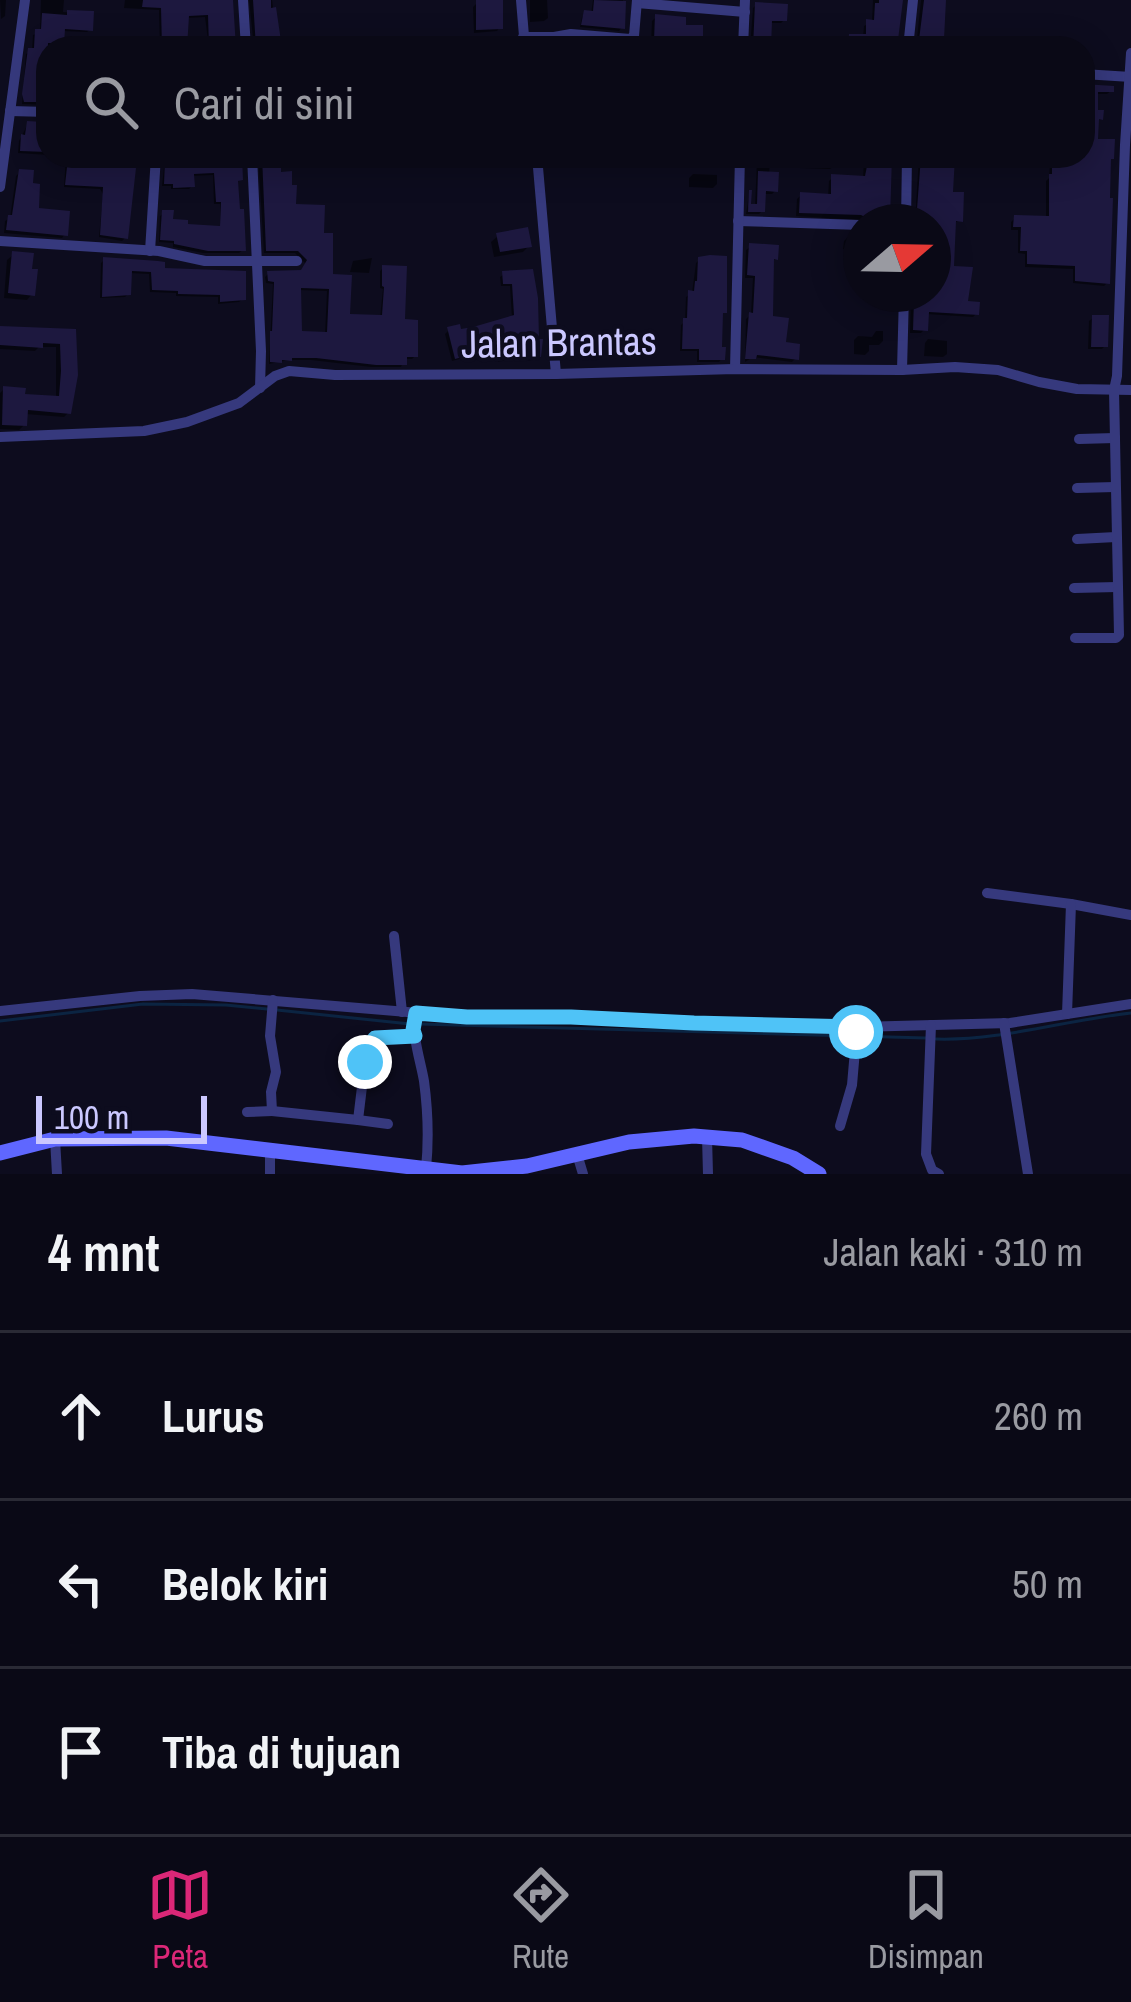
<!DOCTYPE html>
<html lang="id">
<head>
<meta charset="utf-8">
<style>
	:root { --surface:#0a0916; --page:#181723; --text:#f1f3f6; --muted:#999aa1; --line:#2a2a35; --accent:#db2777 }
	body { margin:0; font-family:"Archivo Narrow",sans-serif; background:var(--page); color:var(--text) }
	.compass { position:absolute; left:843px; top:204px; width:108px; height:108px; border-radius:50%; background:var(--surface); box-shadow:0 6px 30px #0003; rotate:70deg }
	.scale { position:absolute; left:36px; bottom:30px; width:171px; box-sizing:border-box; padding-left:12px; border:6px solid #cbc8ff; border-top:0; font-size:33px; line-height:42px; white-space:nowrap; color:#cbc8ff; -webkit-text-stroke:9px #0d0c1e; paint-order:stroke }
	.stop { position:absolute; width:36px; height:36px; margin:-27px; border:9px solid #4fc3f7; border-radius:50%; background:#fff }
	.stop.end { background:#4fc3f7; border-color:#fff; box-shadow:0 3px 12px #0008 }
	.list { margin:0; padding:0; list-style:none }
	h2 { display:flex; justify-content:space-between; align-items:center; height:156px; margin:0; padding:0 48px; font-size:51px }
	h2 small { font-size:39px; font-weight:400; color:var(--muted) }
	.list li { display:grid; grid-template-columns:78px 1fr auto; gap:36px; align-items:center; box-sizing:border-box; height:168px; padding:0 48px; border-top:3px solid var(--line) }
	.list b { display:block; font-size:45px; white-space:nowrap }
	.list em { font-size:39px; font-style:normal; color:var(--muted) }
	.icon { flex:none; width:66px; height:66px; fill:none; stroke:currentColor; stroke-width:2; stroke-linecap:round; stroke-linejoin:round }
	.map { position:relative; flex:none; width:1131px; height:1174px; overflow:hidden }
	.search { position:absolute; background:var(--surface); box-shadow:0 6px 30px #0003; left:36px; right:36px; top:36px; height:132px; display:flex; align-items:center; gap:30px; box-sizing:border-box; padding:0 42px; border-radius:36px; color:var(--muted); font-size:45px }
	.sheet { height:660px; background:var(--surface) }
	nav { display:flex; justify-content:space-around; align-items:center; box-sizing:border-box; height:168px; border-top:3px solid var(--line); background:var(--surface); font-size:33px; color:var(--muted) }
	nav a { display:grid; justify-items:center; gap:6px }
	nav .on { color:var(--accent) }
	.map>svg:first-child { display:block }
	.shadow { fill:#0007; fill-rule:evenodd }
	.lines { fill:none; stroke-linecap:round; stroke-linejoin:round }
	.stream { stroke:#0b2442; stroke-width:3 }
	.building { fill:#1d183f; fill-rule:evenodd }
	.minor { stroke:#36397d; stroke-width:10 }
	.secondary { stroke:#5f67ff; stroke-width:15 }
	.route { stroke:#4fc3f7; stroke-width:15 }
	.labels { text-anchor:middle; dominant-baseline:central; stroke-width:9; stroke-linejoin:round; paint-order:stroke }
	.street-label { font-size:39px; fill:#cbc8ff; stroke:#0d0c1e }
</style>
</head>
<body>
<div class="map">
<svg width="1131" height="1174" viewBox="0 0 1131 1174">
	<rect width="100%" height="100%" fill="#0d0c1e"/>
	<g class="shadow">
		<path d="M0,0H6L5,16L1,19Z"/>
		<path d="M41,0H64L63,12L91,14L90,29L87,32L62,31L63,48H48L45,91L48,90V105L22,104L26,54L32,51L33,35L40,32Z"/>
		<path d="M125,0H230L234,48H209L205,17L186,18L187,48H160L159,10L124,8Z"/>
		<path d="M249,0H272L279,48H254Z"/>
		<path d="M530,0H547L548,18L544,21L530,22Z"/>
		<path d="M623,0L622,27L619,31L580,27L582,17L586,13L591,14L593,0Z"/>
		<path d="M873,0H900L894,48H846V40L850,37H863L864,26L872,22Z"/>
		<path d="M921,0H944L941,42L956,48H916Z"/>
		<path d="M477,3L500,27L497,31L474,33L473,7Z"/>
		<path d="M756,5L784,20L781,23H769L768,48H776H750L753,8Z"/>
		<path d="M656,17L683,28L700,39L696,42L651,44L652,21Z"/>
		<path d="M89,38L115,39V48H86Z"/>
		<path d="M1083,87L1111,91L1107,94H1095V112L1100,118L1096,123L1095,142L1108,161L1107,283L1104,286L1073,283V269L1025,267V254L1018,253V230H1011V222L1015,218L1046,219V181L1049,178L1050,164L1053,160L1074,161V156H1083Z"/>
		<path d="M28,124H48V155L18,153L19,141Z"/>
		<path d="M61,156H99L98,171L117,172L118,156H144L140,161H133L125,238L122,241L99,237L103,194L100,189L64,187L66,156Z"/>
		<path d="M240,156V179L236,184L243,250L239,253H203L173,247V243L159,242L160,216L164,213L170,222L185,227L220,229V204H214L213,175L191,176L192,186L189,189H171V186H162L164,167L167,163Z"/>
		<path d="M258,156H278V175L293,207L320,236L330,277L347,317L380,318L383,289L380,288V271L383,268L415,356L412,359H404L401,367H371L311,360H289L269,364L273,284L266,283L265,277L268,274L300,273L306,264L295,253H264ZM298,290L327,291L325,335L300,333Z"/>
		<path d="M746,156H770L769,175L775,191L772,194H763L762,211L759,214H746L749,195L748,207H755L757,161H747Z"/>
		<path d="M801,156H893L889,161L887,222L796,216L797,199L801,195L828,197L829,181L833,177L863,179L864,158L834,156V166L830,169L800,168Z"/>
		<path d="M919,156H944L950,195L960,220L952,224L951,269L964,304L976,314L973,317L926,314L925,329L921,333H910L911,294H933V222H915Z"/>
		<path d="M20,172L36,211L65,234L62,238L4,233L5,221L10,218L16,176Z"/>
		<path d="M693,174L717,175V184L713,188L689,187V178Z"/>
		<path d="M498,236L529,246L523,252L494,257L491,242Z"/>
		<path d="M848,237L861,238V269H859V250L843,249L844,241Z"/>
		<path d="M750,247L776,258L771,263L770,319L782,345L796,358L792,362L753,357L745,362L746,319L751,314L753,278H745L746,250Z"/>
		<path d="M13,255L32,294L27,300L4,298L7,260Z"/>
		<path d="M372,258L369,273L350,272L353,261Z"/>
		<path d="M104,260L161,271L243,299L239,302L218,304V297L176,296V293L150,292L149,274L129,273L128,294L125,297L100,298L101,263Z"/>
		<path d="M699,260L720,315L722,358L719,362H697V351H680L681,325L685,321L686,297L692,293L696,263Z"/>
		<path d="M531,272L538,356L534,360L515,361V357L498,362L495,349L452,361L445,334L449,330L459,332L512,319L510,286H501L500,277L504,274Z"/>
		<path d="M1093,318L1105,346L1102,349H1088L1089,321Z"/>
		<path d="M0,329L73,332L69,412L64,417L25,414L24,425L19,430L0,429V393L4,389L22,396L56,399V347H39L35,351L0,349Z"/>
		<path d="M876,331H883V341L879,345H869V351L865,355L854,354V340L858,336L872,337Z"/>
		<path d="M928,339L947,341V354L943,357L924,356L925,343Z"/>
	</g>
	<g class="lines">
		<g class="stream">
			<path d="M277,1010L410,1024"/>
			<path d="M0,1021L143,1004L226,1005L267,1009"/>
			<path d="M420,1024L926,1038"/>
			<path d="M936,1039C999,1041 1067,1020 1131,1013"/>
		</g>
	</g>
	<g class="building">
		<path d="M143,0H233L236,48H209L208,15L189,16L187,48H162L161,8L142,7Z"/>
		<path d="M253,0H271V8L276,7L282,48H256Z"/>
		<path d="M476,0H503V29L476,30Z"/>
		<path d="M594,0L626,1L625,29L581,25L584,10L593,11Z"/>
		<path d="M879,0H903L897,48L848,46L849,34H866V19L874,20L875,3H879Z"/>
		<path d="M924,0H946L944,39L969,41V48H918Z"/>
		<path d="M755,2L788,4L787,21H772L771,48H753Z"/>
		<path d="M67,10L94,11L93,31L65,29L64,44L48,43L47,96L45,95L44,102H24L22,94L28,48H34L35,29H41L42,13L67,15Z"/>
		<path d="M655,14L686,17V25H703V40L654,41Z"/>
		<path d="M1083,84L1114,86V92H1098V110H1104L1103,120L1099,119L1098,139H1115L1114,159H1111L1110,198H1113L1110,284L1075,281V266L1027,264V251H1020L1021,227H1013L1014,215L1049,216V174H1052V157L1083,158Z"/>
		<path d="M27,121L43,122L42,133L48,135V152L20,151L21,134L25,135Z"/>
		<path d="M88,156H102L101,168H136L128,239L100,235L103,187L65,185L68,158L88,160Z"/>
		<path d="M209,156H242L243,180L238,181L240,209H244L246,251H208L174,244V241L160,240L162,210H174L173,219L188,220V224L220,226L221,202H216L214,173L194,174L195,187L173,188V184H164L165,160L183,161V159Z"/>
		<path d="M262,156H281V172L292,171V185H297L296,204L325,205L324,233H333V274L352,275L350,314L382,315L384,287L382,286V265L407,266L405,319L418,320V357H407V365H376L316,358H292V361L282,360V363L270,362V331H272L274,282L268,281L267,271L301,270L307,260L298,251H266ZM301,288L329,289L327,332L302,331Z"/>
		<path d="M869,156H892L890,220L869,219L861,215L799,213L800,192L831,194V174L865,176Z"/>
		<path d="M921,156L955,157L953,192H964L963,222L956,221L954,266L973,267L968,301L980,302L979,315L929,312L928,331L913,330L914,299H918V294H933V222H916Z"/>
		<path d="M19,169L34,170L33,183L40,184L39,208L70,211L68,236L6,230L8,215H12Z"/>
		<path d="M758,171L779,172L778,192L766,191L765,212H748L749,190H752L751,204H757Z"/>
		<path d="M528,227L532,247L500,252L496,233Z"/>
		<path d="M749,243L779,245L778,260L774,259L773,316L789,318L786,342L800,344L799,360L757,355L756,359H745L749,312L753,313L755,276L747,275Z"/>
		<path d="M12,251L34,253L32,269H38L35,296L8,293Z"/>
		<path d="M710,255L727,256V313H723L722,347H726L725,360H699V349H682L683,318H687L688,290L694,291L695,281H697L698,257Z"/>
		<path d="M103,257L158,261L165,262V268L246,271V300L220,302V295L178,294V291L152,290L151,272L132,271L131,295L102,297Z"/>
		<path d="M533,269L538,298L539,339H543L541,357L517,359V356L501,360L498,348L455,359L447,327L460,324L461,329L473,327L514,315L512,284H503L502,271Z"/>
		<path d="M1092,315H1109L1108,347H1091Z"/>
		<path d="M0,326L76,329L78,375L71,414L28,410L27,426L2,425L3,386L26,388L25,394L59,396L61,371L60,344L43,343V348L0,345Z"/>
	</g>
	<g class="lines">
		<g class="minor">
			<path d="M243,0L246,48"/>
			<path d="M521,0L525,48"/>
			<path d="M637,3L745,12"/>
			<path d="M523,37H554L571,34L630,39L634,36L637,0"/>
			<path d="M743,48L745,0"/>
			<path d="M908,48L913,0"/>
			<path d="M1083,74L1131,77"/>
			<path d="M10,111L48,112"/>
			<path d="M252,156L261,351L260,388"/>
			<path d="M537,156L556,374"/>
			<path d="M0,187L25,0"/>
			<path d="M738,221L861,225"/>
			<path d="M906,222L907,156"/>
			<path d="M0,241L159,251L205,261H297"/>
			<path d="M150,251L156,156"/>
			<path d="M735,369L740,156"/>
			<path d="M902,370L904,294"/>
			<path d="M0,437L144,431L187,422L239,403L275,376L289,371L335,375L556,374L735,369L902,370L955,367L998,370L1039,382L1077,389L1131,390"/>
			<path d="M1079,439L1115,438"/>
			<path d="M1077,488L1115,487"/>
			<path d="M1077,539L1116,537"/>
			<path d="M1074,588L1117,587"/>
			<path d="M1075,638H1116L1119,635L1114,390L1117,376L1125,145L1131,53"/>
			<path d="M987,893L1071,904L1131,915"/>
			<path d="M394,936L402,1012"/>
			<path d="M0,1011L140,996L192,994L467,1017H571L694,1023L857,1027L1010,1023L1131,1004"/>
			<path d="M416,1013C411,1035 420,1058 424,1081C428,1111 429,1139 426,1169"/>
			<path d="M1067,1014L1071,904"/>
			<path d="M1004,1023L1028,1174"/>
			<path d="M931,1025L926,1154L932,1170L939,1174"/>
			<path d="M272,1111L358,1120"/>
			<path d="M247,1112L272,1111L271,1092L276,1072L270,1036L273,1000"/>
			<path d="M388,1124L358,1120L365,1062L369,1046L375,1038L415,1037"/>
			<path d="M840,1126L852,1085L857,1027"/>
			<path d="M707,1137L708,1174"/>
			<path d="M55,1139L57,1174"/>
			<path d="M577,1154L583,1174"/>
			<path d="M270,1174V1150"/>
		</g>
		<path class="secondary" d="M0,1153L55,1139L166,1138L462,1173L527,1166L629,1142L694,1136L742,1140L793,1158L819,1174"/>
	</g>
	<g class="lines">
		<path class="route" d="M365,1062L369,1046L375,1038L415,1036L413,1030L416,1013L467,1017H571L694,1023L857,1027L856,1032"/>
	</g>
	<g class="labels">
		<g class="street-label">
			<text transform="translate(559 342) rotate(-1)">Jalan Brantas</text>
		</g>
	</g>
</svg>
<svg class="compass" viewBox="-18 -18 36 36"><path d="M0-13l5 13h-10z" fill="#e53935"/><path d="M0 13l5-13h-10z" fill="#999aa1"/></svg>
<div class="scale">100 m</div>
<div class="stop" style="left:856px;top:1032px"></div>
<div class="stop end" style="left:365px;top:1062px"></div>
<div class="search"><svg class="icon" aria-label="search" viewBox="0 0 24 24"><circle cx="10" cy="10" r="6"/><path d="M15 15l6 6"/></svg>Cari di sini</div>
</div>
<section class="sheet">
<h2>4 mnt<small>Jalan kaki · 310 m</small></h2>
<ul class="list">
<li><svg class="icon" aria-label="ahead" viewBox="0 0 24 24"><path d="M12 20V5M6 11l6-6 6 6"/></svg><div><b>Lurus</b></div><em>260 m</em></li>
<li><svg class="icon" aria-label="left" viewBox="0 0 24 24"><path d="M17 20v-9H6M10 6l-5 5 5 5"/></svg><div><b>Belok kiri</b></div><em>50 m</em></li>
<li><svg class="icon" aria-label="arrive" viewBox="0 0 24 24"><path d="M6 21V4h12l-3 4 3 4H6"/></svg><div><b>Tiba di tujuan</b></div></li>
</ul>
</section>
<nav>
<a class="on"><svg class="icon" aria-label="map" viewBox="0 0 24 24"><path d="M3 6l6-2 6 2 6-2v14l-6 2-6-2-6 2zM9 4v14M15 6v14"/></svg>Peta</a>
<a><svg class="icon" aria-label="directions" viewBox="0 0 24 24"><path d="M12 3l9 9-9 9-9-9zM9 14v-3h6M13 9l2 2-2 2"/></svg>Rute</a>
<a><svg class="icon" aria-label="saved" viewBox="0 0 24 24"><path d="M7 4h10v16l-5-4-5 4z"/></svg>Disimpan</a>
</nav>
</body>
</html>
